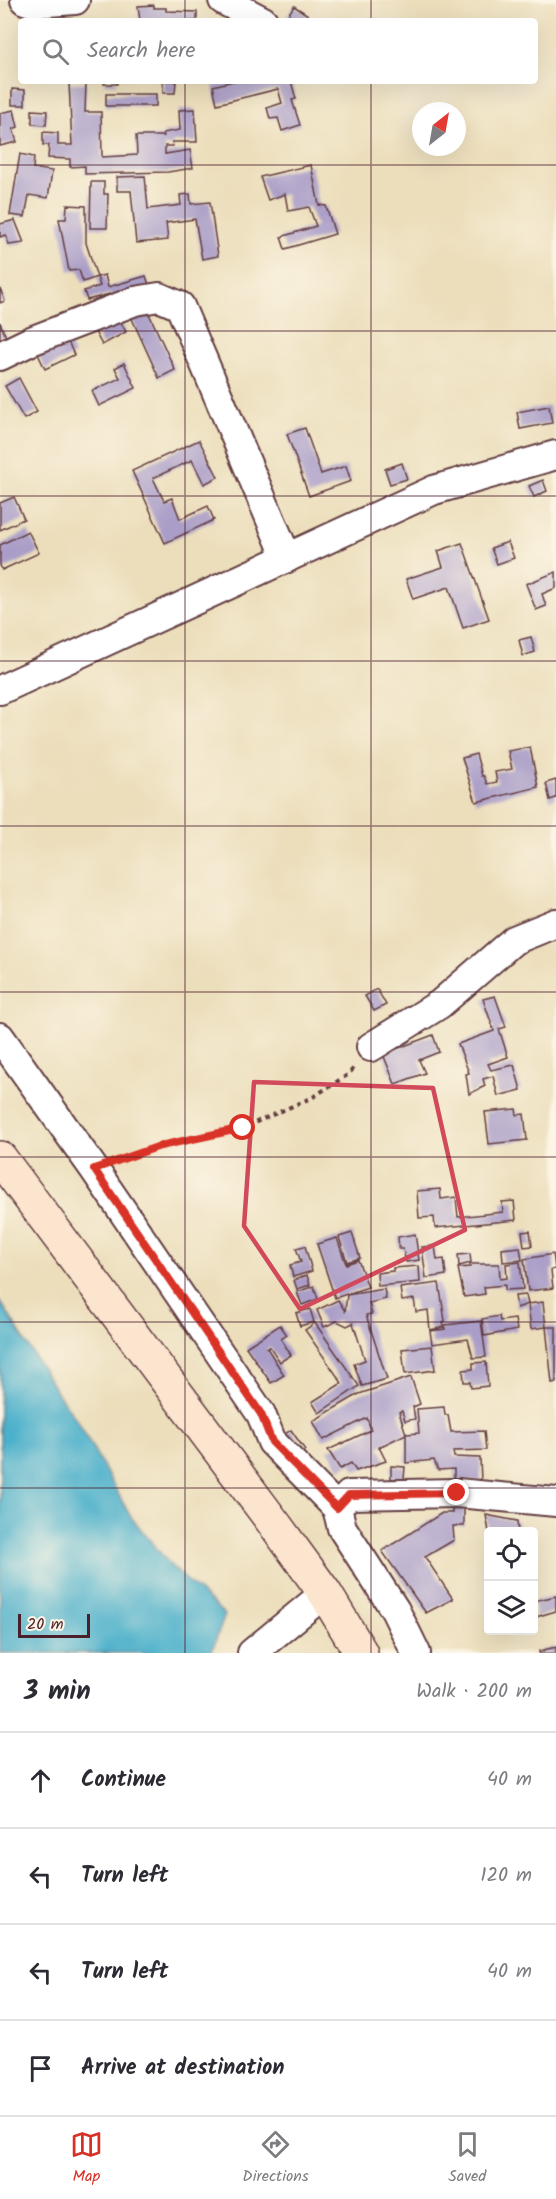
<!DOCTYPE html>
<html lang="en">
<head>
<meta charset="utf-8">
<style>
	:root { --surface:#fff; --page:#f7f7f7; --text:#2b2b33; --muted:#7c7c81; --line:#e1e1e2; --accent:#d93025 }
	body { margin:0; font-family:Kalam,sans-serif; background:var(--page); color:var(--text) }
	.controls { position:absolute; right:18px; bottom:18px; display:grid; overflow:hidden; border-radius:6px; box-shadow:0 6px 24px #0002 }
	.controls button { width:54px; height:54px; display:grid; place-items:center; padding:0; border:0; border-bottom:2px solid var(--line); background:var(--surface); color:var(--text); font:30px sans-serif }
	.compass { position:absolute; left:412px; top:102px; width:54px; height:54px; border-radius:50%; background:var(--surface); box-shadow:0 6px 24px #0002; rotate:31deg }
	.scale { position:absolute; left:18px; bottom:15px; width:72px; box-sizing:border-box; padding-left:6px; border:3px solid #4a1f2b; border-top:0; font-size:16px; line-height:21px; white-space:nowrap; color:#4a1f2b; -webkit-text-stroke:4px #fcf5e5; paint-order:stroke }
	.stop { position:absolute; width:18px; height:18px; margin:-14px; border:4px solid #d93025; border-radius:50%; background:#fff }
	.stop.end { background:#d93025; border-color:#fff; box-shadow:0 2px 6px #0008 }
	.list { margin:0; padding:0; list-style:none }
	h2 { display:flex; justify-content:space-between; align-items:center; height:78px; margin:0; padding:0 24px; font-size:26px }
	h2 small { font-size:20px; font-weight:400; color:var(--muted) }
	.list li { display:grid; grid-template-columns:39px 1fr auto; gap:18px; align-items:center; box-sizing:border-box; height:96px; padding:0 24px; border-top:2px solid var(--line) }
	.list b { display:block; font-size:22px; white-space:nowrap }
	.list em { font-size:20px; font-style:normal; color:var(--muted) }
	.icon { flex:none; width:33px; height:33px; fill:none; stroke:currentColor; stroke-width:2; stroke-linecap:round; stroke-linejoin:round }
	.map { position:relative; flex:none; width:556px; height:1653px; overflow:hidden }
	.search { position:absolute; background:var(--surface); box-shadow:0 6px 24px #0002; left:18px; right:18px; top:18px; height:66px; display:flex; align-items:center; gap:15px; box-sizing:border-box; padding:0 21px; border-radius:6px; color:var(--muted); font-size:22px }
	.sheet { height:462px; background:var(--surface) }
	nav { display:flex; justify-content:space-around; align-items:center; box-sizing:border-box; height:84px; border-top:2px solid var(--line); background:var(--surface); font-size:16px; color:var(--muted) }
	nav a { display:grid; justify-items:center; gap:3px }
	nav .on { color:var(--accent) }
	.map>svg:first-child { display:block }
	.water { fill:#4cb0cb; stroke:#4b687b; stroke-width:1.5 }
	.building { fill:#aa9ec8 }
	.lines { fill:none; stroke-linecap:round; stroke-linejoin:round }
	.minor-casing { stroke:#623c41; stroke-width:32 }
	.secondary-casing { stroke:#623c41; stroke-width:36 }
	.path { stroke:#623c41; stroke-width:4; stroke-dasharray:4.5 4.5; stroke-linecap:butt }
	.minor { stroke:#fff; stroke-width:28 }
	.secondary { stroke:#fbe5cf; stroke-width:33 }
	.route { stroke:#d93025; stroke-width:8 }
	.marked { fill:none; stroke:#d1495b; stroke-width:4.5; stroke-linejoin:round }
	.grid { fill:none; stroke:#4a1f2b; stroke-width:1.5; stroke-opacity:0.55 }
</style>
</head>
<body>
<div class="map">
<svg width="556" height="1653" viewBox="0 0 556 1653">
	<rect width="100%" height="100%" fill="#fcf5e5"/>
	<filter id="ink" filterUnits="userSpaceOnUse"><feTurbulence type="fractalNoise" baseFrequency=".0167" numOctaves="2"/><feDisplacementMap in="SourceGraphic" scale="12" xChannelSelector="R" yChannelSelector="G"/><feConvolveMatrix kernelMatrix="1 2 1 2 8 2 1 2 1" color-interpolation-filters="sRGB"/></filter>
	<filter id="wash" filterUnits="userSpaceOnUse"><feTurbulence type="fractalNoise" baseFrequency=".008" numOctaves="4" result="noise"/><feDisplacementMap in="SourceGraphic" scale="24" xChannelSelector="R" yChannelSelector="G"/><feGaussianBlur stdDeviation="1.35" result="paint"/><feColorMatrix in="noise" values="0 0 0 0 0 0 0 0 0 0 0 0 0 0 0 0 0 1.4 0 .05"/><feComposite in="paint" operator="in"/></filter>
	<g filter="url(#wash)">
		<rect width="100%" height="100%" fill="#ecdebb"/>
		<path class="water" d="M0,1301L58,1394L79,1423L131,1517L171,1566L225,1615L211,1653H0Z"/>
		<g id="blocks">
			<g class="building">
				<path d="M154,5V8H166V11L197,12V21H140L138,6Z"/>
				<path d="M294,6L308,15L304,21H284Z"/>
				<rect x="104" y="81" width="13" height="3"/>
				<path d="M163,81H176L175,93H163Z"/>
				<path d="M233,81H291L296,99L292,100L300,125L282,131L278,118L270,119L267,108L282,103L278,89L217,104L213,86Z"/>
				<path d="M69,83H86L85,112H101L102,157L137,155L136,136H164L163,133L180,130L179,110L195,109L197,142H172L173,146H165V154L190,150L193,168L168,172L85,174V166L70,167V159L48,158L49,145H43V132L58,133V145H72Z"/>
				<path d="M12,89L25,90V105H12Z"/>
				<rect x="106" y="94" width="50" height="12"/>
				<path d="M14,110L18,127L13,129L17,142L0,146V113Z"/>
				<path d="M32,110L47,111L46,125L32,124Z"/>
				<path d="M20,154L34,157L33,168L52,171L48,198L29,195L25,217L10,215Z"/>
				<path d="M311,165L319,205L326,206L335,234L285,249L281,237L316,226L309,207L288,211L285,194L268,200L260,177Z"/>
				<path d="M145,176L148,209L181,205L180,195L190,194L191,204L210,202L218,256L202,259L195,219L166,223L168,240L136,243L131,191H117V177Z"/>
				<path d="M91,182H104V194H108L107,228H90Z"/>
				<path d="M67,205L86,206V243L97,277L83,282L79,270L69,271L59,219H66Z"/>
				<path d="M15,220L24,243L9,245L6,235L0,237V224Z"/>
				<path d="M105,275L108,287L146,276L151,291L114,302L110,294L87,300L84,291L100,286L97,277Z"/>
				<path d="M0,288L5,301L0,303Z"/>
				<path d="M144,303L175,370L159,378L128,310Z"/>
				<path d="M117,315L126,332L102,345L93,328Z"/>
				<path d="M0,322L6,337L0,339Z"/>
				<path d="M67,339L74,355L45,369L37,352Z"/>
				<path d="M124,363L136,388L99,406L92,391L120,378L115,368Z"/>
				<path d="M19,378L37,412L24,419L5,386Z"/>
				<path d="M549,406L552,423L520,429L517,412Z"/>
				<path d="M305,428L321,474L346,466L351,481L309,496L287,434Z"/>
				<path d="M199,440L218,477L204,484L192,460L153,478L164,501L172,498L180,519L208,506L214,520L165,543L132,471Z"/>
				<path d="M402,463L407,479L390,484L385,469Z"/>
				<path d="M543,480L547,491L534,497L529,486Z"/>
				<path d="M14,497L24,519L0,530V503Z"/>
				<path d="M28,531L39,553L2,570L0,565V545Z"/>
				<path d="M508,542L514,558L497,564L491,548Z"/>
				<path d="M462,543L489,619L463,628L449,587L413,599L406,579L443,567L438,551Z"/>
				<path d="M556,572V588L542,594L546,606L536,610L526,584Z"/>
				<path d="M531,637L535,652L523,656L519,640Z"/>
				<path d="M530,747L538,787L476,802L462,758L476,754L482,776H484L487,784L497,782L495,772L512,769L508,751Z"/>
				<path d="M556,780V798L550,800L546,783Z"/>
				<path d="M377,989L386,1005L374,1011L365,996Z"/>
				<path d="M495,996L506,1027L499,1029L508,1057L488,1064L491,1070L514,1065L521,1090L498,1096L493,1076L483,1079L485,1086L469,1094L466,1074L469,1073L458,1044L494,1031L483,999Z"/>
				<path d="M433,1035L439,1052L419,1060L425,1073L395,1084L383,1054Z"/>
				<path d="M516,1109L517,1115L524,1114L527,1140L489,1144L485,1112Z"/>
				<path d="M440,1189L441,1199L456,1197L458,1217L503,1212L502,1202L514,1201L516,1220L435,1228L434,1217L419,1218L417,1191Z"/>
				<path d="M530,1231L532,1246L524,1247L522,1232Z"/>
				<path d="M352,1233L360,1258L347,1262L339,1237Z"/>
				<path d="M415,1234L419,1260L406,1262L403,1249H399L398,1237Z"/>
				<path d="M337,1238L346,1264L358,1260L368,1287L335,1298L317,1244Z"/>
				<path d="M305,1246L312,1271L293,1277L290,1265L301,1262L296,1248Z"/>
				<path d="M435,1246L437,1260L444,1259L446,1275L426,1278L422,1247Z"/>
				<path d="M520,1247L522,1260L503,1262L502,1249Z"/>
				<path d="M470,1254L471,1263L459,1266L458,1255Z"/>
				<path d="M553,1254L555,1269L551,1270L553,1288L528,1291L524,1259Z"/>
				<path d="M520,1262L523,1289L505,1290V1285L484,1287L485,1294L464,1297L458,1268L470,1267V1264H499L500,1279L507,1278L506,1264Z"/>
				<path d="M419,1266L420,1282L378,1286L377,1273L393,1271V1268Z"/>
				<path d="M307,1275L310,1285L297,1289L294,1280Z"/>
				<path d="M439,1283L445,1321L443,1322L444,1327L430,1330L428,1310L416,1312L414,1299L402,1301L400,1288Z"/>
				<path d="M314,1286L318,1299L302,1305L297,1292Z"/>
				<path d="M384,1289L386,1299L369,1303L372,1314L366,1315L387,1379L362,1386L354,1364L365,1360L353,1323L347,1326L337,1321L324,1327L317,1310L338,1300L345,1311L347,1295Z"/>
				<path d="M526,1295L528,1304L517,1308L515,1296Z"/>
				<path d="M543,1302L546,1327L531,1329L528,1304Z"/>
				<path d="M310,1309L314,1322L300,1326L296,1313Z"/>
				<path d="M499,1316L500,1321L515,1319L517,1330L484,1336L482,1319Z"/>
				<path d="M481,1321L486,1357L473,1358L468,1339L432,1344L430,1331L445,1329V1325Z"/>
				<path d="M315,1323L359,1386L319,1413L312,1402L342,1383L305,1330Z"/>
				<path d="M280,1325L287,1335L281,1339L291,1355L280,1362L270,1347L267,1348L284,1375L271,1383L246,1347Z"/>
				<path d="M546,1327H556V1382L552,1383Z"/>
				<path d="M432,1346L435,1370L405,1374L402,1349Z"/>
				<path d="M486,1362L488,1386L471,1388L470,1382H464L463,1370L473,1369V1363Z"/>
				<path d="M411,1377L420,1404L413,1407L415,1419L405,1421L402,1411L399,1412L406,1434L419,1433L417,1409L444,1407L445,1415H448L451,1432L484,1431L486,1450L453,1451L454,1457L480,1458L481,1481H454V1469L438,1470L434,1460L406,1463V1434L379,1447L386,1461L356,1471L351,1463L340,1469L328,1450L371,1430L367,1418L323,1440L313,1421L359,1394Z"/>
				<path d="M291,1430L305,1450L293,1458L279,1438Z"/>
				<path d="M391,1466L405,1467L404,1479H391Z"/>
				<path d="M452,1504H464V1526H453L454,1540L425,1557L453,1599L426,1613L382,1551L442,1513H452Z"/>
				<path d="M486,1515L517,1521L518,1532H489Z"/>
				<path d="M556,1596V1611L536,1617L534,1601Z"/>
				<path d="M556,1647V1653H539V1651Z"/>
			</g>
		</g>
	</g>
	<g filter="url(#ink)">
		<use href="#blocks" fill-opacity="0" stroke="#623c41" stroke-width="1.5"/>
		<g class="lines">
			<defs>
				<g id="minor">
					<path d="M25,0L34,3L75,0"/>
					<path d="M223,0L263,21"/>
					<path d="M0,356L31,341L135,301L159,297L180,306L287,558"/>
					<path d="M0,690L434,490L556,455"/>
					<path d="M0,1037L94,1169L261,1414L272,1442L337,1508"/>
					<path d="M371,1047L440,1004L514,940L556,923"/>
					<path d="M252,1653L325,1593"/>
					<path d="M416,1653L395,1610L342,1528L337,1508L349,1495L457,1493L556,1502"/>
				</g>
				<path id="secondary" d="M0,1158L276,1526L325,1593L361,1653"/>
			</defs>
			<use href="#minor" class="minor-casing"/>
			<use href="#secondary" class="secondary-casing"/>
			<path class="path" d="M117,1161L160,1146L243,1128L313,1097L349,1074L355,1066"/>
			<use href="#minor" class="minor"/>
			<use href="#secondary" class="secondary"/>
		</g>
	</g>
	<g class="lines" filter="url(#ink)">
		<path class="route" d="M243,1128L160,1146L94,1169L261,1414L272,1442L337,1508L349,1495L457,1493"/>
	</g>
	<path class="marked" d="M254,1082L433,1088L465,1230L300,1309L244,1226Z"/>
	<path class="grid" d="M185,0V21M371,0V21M185,81V1653M371,81V1653M0,165H556M0,331H556M0,496H556M0,661H556M0,826H556M0,992H556M0,1157H556M0,1322H556M0,1488H556"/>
</svg>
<div class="controls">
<button><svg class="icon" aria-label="locate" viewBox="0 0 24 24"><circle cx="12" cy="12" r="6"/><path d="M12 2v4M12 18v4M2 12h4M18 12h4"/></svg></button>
<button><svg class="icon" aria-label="layers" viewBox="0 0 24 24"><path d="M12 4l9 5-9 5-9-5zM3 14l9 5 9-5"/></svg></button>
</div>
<svg class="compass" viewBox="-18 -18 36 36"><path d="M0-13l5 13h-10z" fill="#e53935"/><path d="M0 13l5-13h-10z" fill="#7c7c81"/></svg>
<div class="scale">20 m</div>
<div class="stop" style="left:243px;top:1128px"></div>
<div class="stop end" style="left:457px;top:1493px"></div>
<div class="search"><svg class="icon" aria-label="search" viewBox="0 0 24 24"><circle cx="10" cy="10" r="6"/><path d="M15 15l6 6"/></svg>Search here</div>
</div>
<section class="sheet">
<h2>3 min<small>Walk · 200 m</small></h2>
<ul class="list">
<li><svg class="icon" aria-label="ahead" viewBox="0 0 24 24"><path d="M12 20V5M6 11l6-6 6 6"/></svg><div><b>Continue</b></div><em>40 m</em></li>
<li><svg class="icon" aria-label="left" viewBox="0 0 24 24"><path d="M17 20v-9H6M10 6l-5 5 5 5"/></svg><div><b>Turn left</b></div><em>120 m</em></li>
<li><svg class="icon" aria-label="left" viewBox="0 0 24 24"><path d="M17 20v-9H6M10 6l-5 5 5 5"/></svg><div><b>Turn left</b></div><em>40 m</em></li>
<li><svg class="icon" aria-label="arrive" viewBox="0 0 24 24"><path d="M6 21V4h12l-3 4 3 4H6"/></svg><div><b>Arrive at destination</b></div></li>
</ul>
</section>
<nav>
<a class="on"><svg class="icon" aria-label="map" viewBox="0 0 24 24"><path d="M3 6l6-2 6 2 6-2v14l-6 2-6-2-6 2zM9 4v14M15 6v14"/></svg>Map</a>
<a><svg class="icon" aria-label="directions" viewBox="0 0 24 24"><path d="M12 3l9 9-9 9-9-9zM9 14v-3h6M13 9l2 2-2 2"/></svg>Directions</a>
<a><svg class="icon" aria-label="saved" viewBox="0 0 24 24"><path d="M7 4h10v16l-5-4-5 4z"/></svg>Saved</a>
</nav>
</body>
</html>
